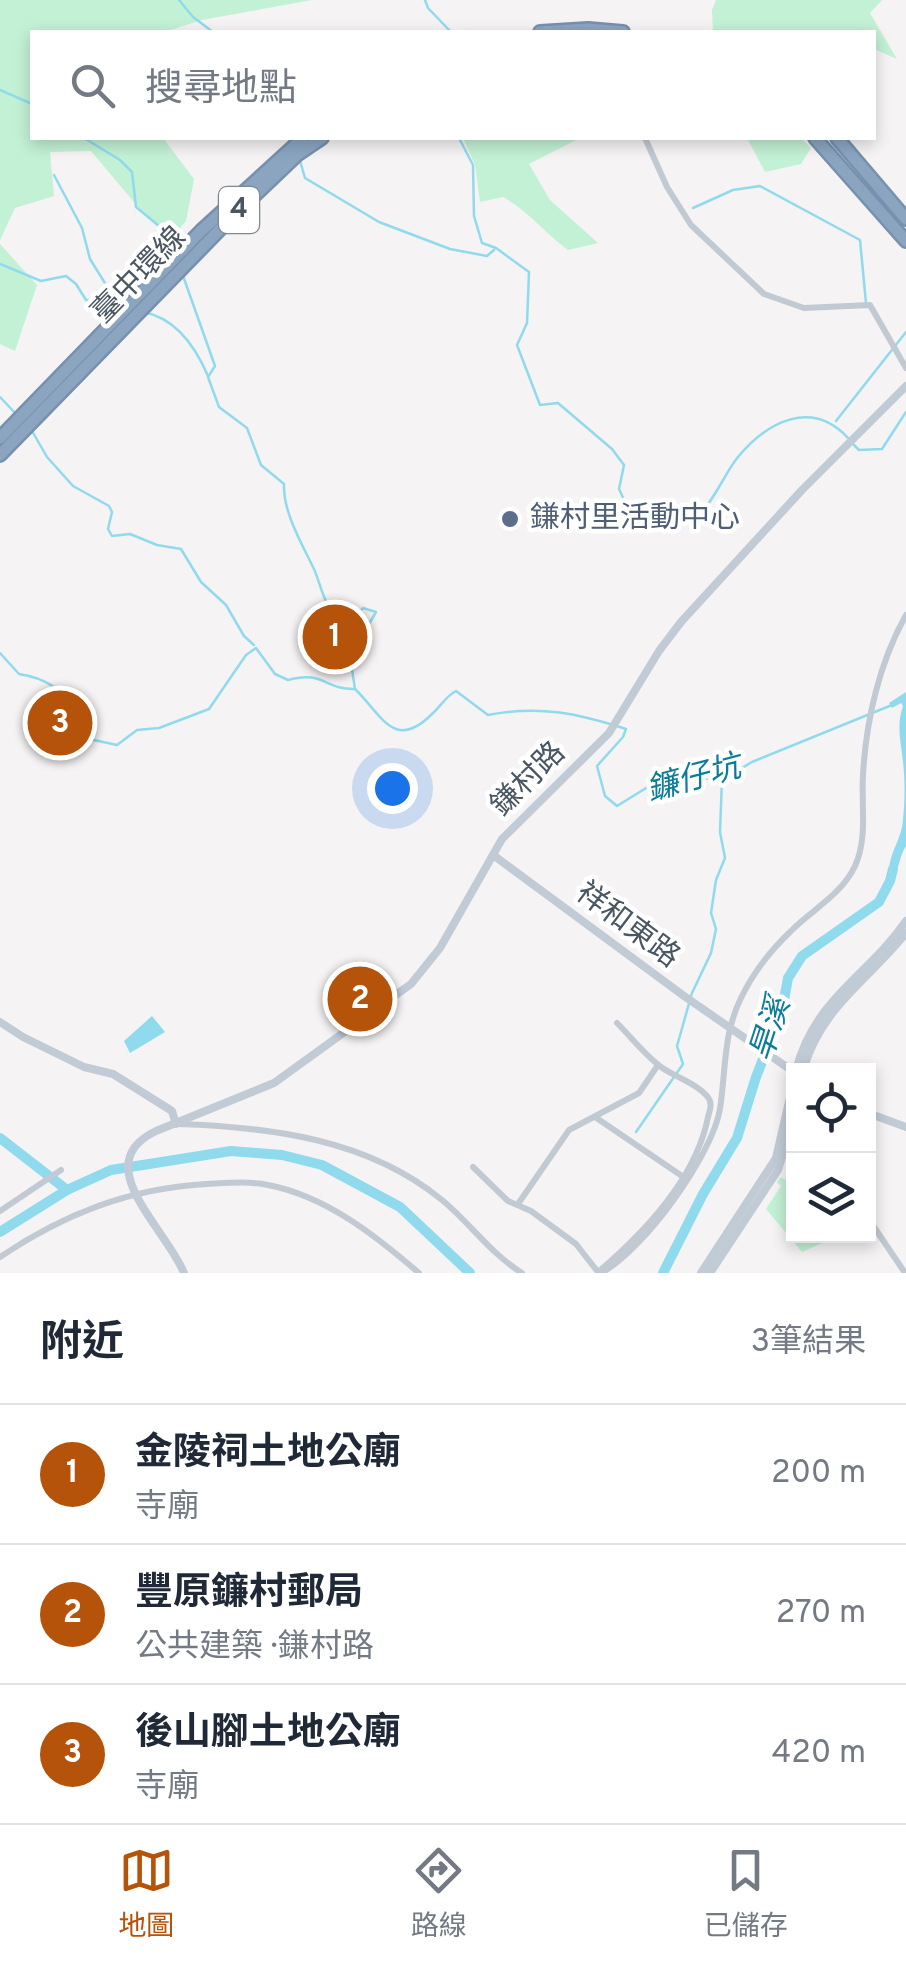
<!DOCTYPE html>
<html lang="zh-TW">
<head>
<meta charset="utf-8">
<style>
	:root { --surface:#fff; --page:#f6f6f7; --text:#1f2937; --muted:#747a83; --line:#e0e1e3; --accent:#b45309 }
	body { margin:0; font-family:Overpass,"Noto Sans TC",sans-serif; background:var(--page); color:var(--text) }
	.controls { position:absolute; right:30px; bottom:30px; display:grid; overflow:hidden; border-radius:0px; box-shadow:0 5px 15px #0003 }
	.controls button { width:90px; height:90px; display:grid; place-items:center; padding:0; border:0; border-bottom:2px solid var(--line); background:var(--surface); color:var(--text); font:50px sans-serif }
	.you { position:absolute; left:392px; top:788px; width:35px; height:35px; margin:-25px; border:8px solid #fff; border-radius:50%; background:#1a73e8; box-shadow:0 0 0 15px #1a73e833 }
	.badge { display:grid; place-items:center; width:65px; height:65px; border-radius:50%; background:var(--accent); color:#fff; font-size:32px; font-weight:700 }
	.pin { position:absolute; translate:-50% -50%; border:5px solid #fff; box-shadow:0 2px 10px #0006 }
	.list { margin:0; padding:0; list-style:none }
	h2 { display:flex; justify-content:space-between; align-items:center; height:130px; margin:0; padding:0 40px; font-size:42px }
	h2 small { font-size:32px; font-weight:400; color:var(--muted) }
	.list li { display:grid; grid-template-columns:65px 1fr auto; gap:30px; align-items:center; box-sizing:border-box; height:140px; padding:0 40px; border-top:2px solid var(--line) }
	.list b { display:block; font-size:38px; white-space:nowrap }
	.list p { margin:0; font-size:32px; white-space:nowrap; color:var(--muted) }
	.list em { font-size:32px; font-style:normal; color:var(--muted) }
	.icon { flex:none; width:55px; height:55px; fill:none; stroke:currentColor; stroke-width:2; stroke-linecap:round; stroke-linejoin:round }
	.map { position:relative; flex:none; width:906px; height:1273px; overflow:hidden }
	.search { position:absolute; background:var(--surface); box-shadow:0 5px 15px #0003; left:30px; right:30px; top:30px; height:110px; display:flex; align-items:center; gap:25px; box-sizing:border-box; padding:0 35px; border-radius:0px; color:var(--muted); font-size:38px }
	.sheet { height:550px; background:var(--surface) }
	nav { display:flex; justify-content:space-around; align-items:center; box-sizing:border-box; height:140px; border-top:2px solid var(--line); background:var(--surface); font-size:28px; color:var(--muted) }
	nav a { display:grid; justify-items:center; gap:5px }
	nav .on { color:var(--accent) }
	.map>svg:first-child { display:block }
	.green { fill:#c3f1d5 }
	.water { fill:#90daee }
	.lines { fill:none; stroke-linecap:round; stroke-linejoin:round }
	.stream { stroke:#90daee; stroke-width:2.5 }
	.river { stroke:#90daee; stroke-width:10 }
	.highway-casing { stroke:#7690ad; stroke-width:16 }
	.street { stroke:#c1cad2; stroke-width:6 }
	.secondary { stroke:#c1cbd6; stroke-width:8 }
	.highway { stroke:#8ba5c1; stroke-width:11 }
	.service-dot { fill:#5c6f8a; stroke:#fff; stroke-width:4 }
	.labels { text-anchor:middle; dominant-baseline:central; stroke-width:9; stroke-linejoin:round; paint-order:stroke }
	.shield { fill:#fff; stroke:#808990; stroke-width:2.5 }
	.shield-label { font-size:28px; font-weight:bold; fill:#4a5661 }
	.street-label { font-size:30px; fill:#4a5661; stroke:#fff }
	.service-label { font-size:30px; fill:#4e5e75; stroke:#fff; text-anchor:start }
	.water-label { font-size:32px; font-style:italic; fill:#0c7c9b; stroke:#fff }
</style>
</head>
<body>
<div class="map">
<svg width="906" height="1273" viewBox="0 0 906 1273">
	<rect width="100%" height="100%" fill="#f5f3f3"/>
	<g class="green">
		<path d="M0,0H312L202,20L164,32H32V138H163L194,179L186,221L171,239L144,214L91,151L50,152L54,196L15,208L0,240Z"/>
		<path d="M716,0H882L870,13L897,59L874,49V32H713L712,10Z"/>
		<path d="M463,138H580L529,164L550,200L598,243L568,250C545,233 528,211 503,197L480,202L475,165Z"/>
		<path d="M747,138H801L811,148L801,164L765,172Z"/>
		<path d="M0,244L37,285L15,351L0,344Z"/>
		<path d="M793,1159L794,1236H838L802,1252L766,1209L781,1186L777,1182L781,1177L785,1180Z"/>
	</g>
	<g class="water">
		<path d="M906,692V846C898,858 901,869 890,881C885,856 902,842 903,819C905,800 905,780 903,762C901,742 896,726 903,706L901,703L892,708L889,703Z"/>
		<path d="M152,1016L165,1032L130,1053L124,1041Z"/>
	</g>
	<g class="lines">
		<g class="stream">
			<path d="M179,0L193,17L213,32"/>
			<path d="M425,0L428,8L451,32"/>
			<path d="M0,90L32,104"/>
			<path d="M84,138L120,160L132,172L136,207L159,226L173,252"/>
			<path d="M459,138L473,165L474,216L482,243L496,248L529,272L527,323L517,345L540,405L558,403L612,449L624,465L619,489L626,504C647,512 678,530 699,514C713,503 726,471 738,457C768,421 812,399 848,438"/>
			<path d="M300,161L305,178L379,222L450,249L487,256L494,250"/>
			<path d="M54,175L82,228L90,259L108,288L113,307L121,309"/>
			<path d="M693,208L733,190L760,186L860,240L866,303"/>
			<path d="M0,264L41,281L66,276L76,284L86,300L111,307"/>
			<path d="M182,273L215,366L208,377L219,407L247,428L261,465L284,484C283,512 301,542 313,567C319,579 321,593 328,605C332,612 339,617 346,621L353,619L363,608L376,612L350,656L355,689"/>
			<path d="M143,312C176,318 196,348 208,376"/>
			<path d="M0,397L16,414"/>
			<path d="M836,421L906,332"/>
			<path d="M32,431L47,457L73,486L109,506L112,512L108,529L112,536L130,534L157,545L181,549L201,582L226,605L244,636L254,645"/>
			<path d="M853,444L859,450L882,449L906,412"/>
			<path d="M0,653L19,674C43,678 64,687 71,713C74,723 74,729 80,737L117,745L137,730L159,728L209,709L246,655L256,648L275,674L288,680C324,670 325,690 355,689C382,715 394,752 432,714C441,706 446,696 456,691L488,715C538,705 577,713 626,729L623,737L597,766L605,796L617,806L651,785L729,776L752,762L892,705"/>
			<path d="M636,1132L683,1064L677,1046L692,993L711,953L716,929L711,913L716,880L725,858L720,832L722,779"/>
		</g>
		<g class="river">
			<path d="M0,1138L67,1190"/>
			<path d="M0,1232L67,1190L111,1170L231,1151L282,1155L322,1165L400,1207L470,1273"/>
			<path d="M663,1273L703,1194L737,1138L756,1077L782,1011L788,978L802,956L879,902L890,881L893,869"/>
		</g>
		<defs>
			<g id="highway">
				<path d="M540,32L588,29L623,32"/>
				<path d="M815,138L906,241"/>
				<path d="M837,138L906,219"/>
				<path d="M0,438L201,231L303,138"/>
				<path d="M0,455L233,216L297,155L322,138"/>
			</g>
		</defs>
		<use href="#highway" class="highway-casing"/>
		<g class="street">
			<path d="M645,138L667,187L691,225L764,294L804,308L870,305L906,368"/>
			<path d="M595,1117L682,1176"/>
			<path d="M178,1124C270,1127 368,1139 442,1200C470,1223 491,1254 522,1273"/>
			<path d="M473,1167L508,1201L531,1211L576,1244L598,1272C644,1233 696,1179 708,1117C710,1110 713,1102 707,1096C696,1083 675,1077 661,1067C645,1055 631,1037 617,1023"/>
			<path d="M868,1183L871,1182"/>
			<path d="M518,1204L569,1130L639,1093L658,1065"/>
			<path d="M0,1211L61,1170"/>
			<path d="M868,1218L905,1273"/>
			<path d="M0,1257C64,1214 130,1188 207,1184C227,1183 248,1181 268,1185C326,1196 376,1236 419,1273"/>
			<path d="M601,1273C643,1251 712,1156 720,1109C726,1070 723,1034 741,998C753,973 771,950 791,931C812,910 842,894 855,866C868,837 861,806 863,775C866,721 879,663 906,615"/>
		</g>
		<g class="secondary">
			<path d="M493,855L684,996L794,1072"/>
			<path d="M0,1022L23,1037L84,1067L113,1074L172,1111L176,1124"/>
			<path d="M796,1070C815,998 867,977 906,921"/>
			<path d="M803,1070C822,1006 867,982 906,933"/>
			<path d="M868,1113L906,1127"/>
			<path d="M184,1273C166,1228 87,1164 156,1131L274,1083L411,984L440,948L502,839L609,733L659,651L681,622L802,490L906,386"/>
			<path d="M701,1273L776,1158L794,1080"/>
			<path d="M710,1273L778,1170L794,1118"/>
		</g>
		<use href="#highway" class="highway"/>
	</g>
	<circle class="service-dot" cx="510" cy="519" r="10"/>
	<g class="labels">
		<rect class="shield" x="219" y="187" width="40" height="46" rx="8"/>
		<g class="shield-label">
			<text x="239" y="210">4</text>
		</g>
		<g class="street-label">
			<text transform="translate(140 276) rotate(-46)">臺中環線</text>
			<text transform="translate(529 780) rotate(-45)">鎌村路</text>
			<text transform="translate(627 926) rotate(37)">祥和東路</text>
		</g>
		<g class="service-label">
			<text x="530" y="519">鎌村里活動中心</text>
		</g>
		<g class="water-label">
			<text transform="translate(694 780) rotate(-15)">鐮仔坑</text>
			<text transform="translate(772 1030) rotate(-72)">旱溪</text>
		</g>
	</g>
</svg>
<div class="controls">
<button><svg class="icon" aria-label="locate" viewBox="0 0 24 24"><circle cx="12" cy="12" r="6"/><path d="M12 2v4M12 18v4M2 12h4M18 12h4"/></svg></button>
<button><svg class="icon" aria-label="layers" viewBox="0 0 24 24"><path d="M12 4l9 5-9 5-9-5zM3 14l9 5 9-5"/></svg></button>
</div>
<div class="you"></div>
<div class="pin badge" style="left:335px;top:637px">1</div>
<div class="pin badge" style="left:360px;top:999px">2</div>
<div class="pin badge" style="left:60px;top:723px">3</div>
<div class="search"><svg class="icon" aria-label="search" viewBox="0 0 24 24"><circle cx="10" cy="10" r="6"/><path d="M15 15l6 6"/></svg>搜尋地點</div>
</div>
<section class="sheet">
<h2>附近<small>3筆結果</small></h2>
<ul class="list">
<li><span class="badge">1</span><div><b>金陵祠土地公廟</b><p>寺廟</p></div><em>200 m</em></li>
<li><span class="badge">2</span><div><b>豐原鐮村郵局</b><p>公共建築 · 鎌村路</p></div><em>270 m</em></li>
<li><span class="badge">3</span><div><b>後山腳土地公廟</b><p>寺廟</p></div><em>420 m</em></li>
</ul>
</section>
<nav>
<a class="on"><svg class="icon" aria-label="map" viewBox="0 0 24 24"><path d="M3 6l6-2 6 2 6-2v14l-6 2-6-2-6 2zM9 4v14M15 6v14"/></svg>地圖</a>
<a><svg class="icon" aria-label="directions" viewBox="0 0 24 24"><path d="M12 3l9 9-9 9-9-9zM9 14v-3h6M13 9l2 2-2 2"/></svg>路線</a>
<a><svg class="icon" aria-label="saved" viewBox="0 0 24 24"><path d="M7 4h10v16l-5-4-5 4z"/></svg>已儲存</a>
</nav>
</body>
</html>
